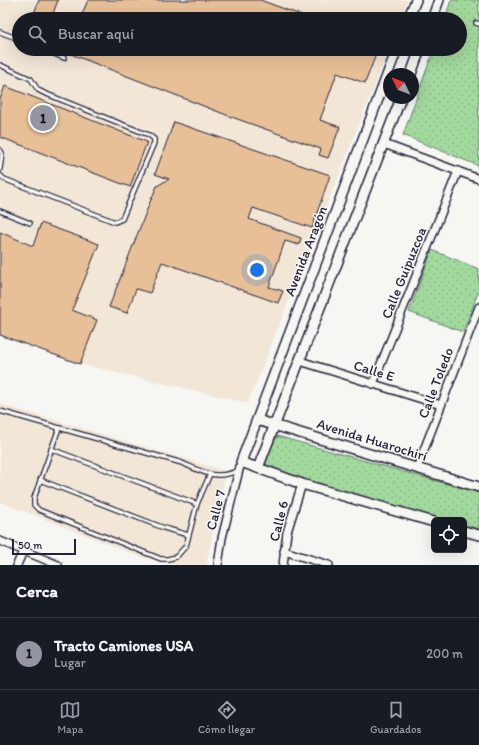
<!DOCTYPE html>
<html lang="es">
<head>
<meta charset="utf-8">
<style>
	:root { --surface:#171b24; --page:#20242c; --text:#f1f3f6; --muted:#9ea1a6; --line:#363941; --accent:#9495a2 }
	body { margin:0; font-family:Itim,sans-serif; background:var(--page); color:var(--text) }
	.controls { position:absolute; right:12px; bottom:12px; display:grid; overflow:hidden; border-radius:6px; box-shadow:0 4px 16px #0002 }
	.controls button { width:36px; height:36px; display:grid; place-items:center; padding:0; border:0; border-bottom:1px solid var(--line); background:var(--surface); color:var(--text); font:20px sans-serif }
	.compass { position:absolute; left:383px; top:68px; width:36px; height:36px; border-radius:50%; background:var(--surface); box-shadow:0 4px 16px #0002; rotate:313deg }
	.scale { position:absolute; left:12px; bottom:10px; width:64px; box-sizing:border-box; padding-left:4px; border:2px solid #22223b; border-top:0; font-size:11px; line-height:14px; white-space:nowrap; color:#22223b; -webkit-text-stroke:3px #f6f6f2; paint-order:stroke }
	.you { position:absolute; left:257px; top:270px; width:14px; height:14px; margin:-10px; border:3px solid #fff; border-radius:50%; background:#1a73e8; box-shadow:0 0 0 6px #1a73e833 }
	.badge { display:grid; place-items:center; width:26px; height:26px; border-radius:50%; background:var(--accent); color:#111; font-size:13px; font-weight:700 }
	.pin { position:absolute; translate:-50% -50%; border:2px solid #fff; box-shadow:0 1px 4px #0006 }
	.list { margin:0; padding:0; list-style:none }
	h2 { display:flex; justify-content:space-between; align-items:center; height:52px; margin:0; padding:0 16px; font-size:17px }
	h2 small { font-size:13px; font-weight:400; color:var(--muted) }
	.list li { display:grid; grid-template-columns:26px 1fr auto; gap:12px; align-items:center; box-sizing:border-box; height:72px; padding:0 16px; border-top:1px solid var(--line) }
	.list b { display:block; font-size:15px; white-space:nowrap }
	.list p { margin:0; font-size:13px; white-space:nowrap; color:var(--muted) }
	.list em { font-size:13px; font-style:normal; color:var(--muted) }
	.icon { flex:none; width:22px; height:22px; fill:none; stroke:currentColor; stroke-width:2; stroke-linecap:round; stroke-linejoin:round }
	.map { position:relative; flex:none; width:479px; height:565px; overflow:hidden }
	.search { position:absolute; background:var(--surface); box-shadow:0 4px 16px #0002; left:12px; right:12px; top:12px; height:44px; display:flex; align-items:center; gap:10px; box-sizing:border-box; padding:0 14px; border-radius:22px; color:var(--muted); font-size:15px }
	.sheet { height:124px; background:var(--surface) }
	nav { display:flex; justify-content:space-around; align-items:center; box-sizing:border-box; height:56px; border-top:1px solid var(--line); background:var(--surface); font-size:11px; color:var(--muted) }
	nav a { display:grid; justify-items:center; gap:2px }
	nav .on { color:var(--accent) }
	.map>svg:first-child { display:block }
	.built { fill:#f2e6d7 }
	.park { fill:url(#park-dots); stroke:#627e6c }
	.building { fill:#e8c098; stroke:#22223b }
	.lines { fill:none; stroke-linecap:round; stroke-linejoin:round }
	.service-casing { stroke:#22223b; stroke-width:6 }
	.minor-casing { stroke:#22223b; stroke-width:10 }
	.tertiary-casing { stroke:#22223b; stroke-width:12 }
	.service { stroke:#f6f6f2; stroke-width:3.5 }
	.minor { stroke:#f6f6f2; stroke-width:7 }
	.tertiary { stroke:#f6f6f2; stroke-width:9 }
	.labels { text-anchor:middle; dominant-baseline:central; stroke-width:3; stroke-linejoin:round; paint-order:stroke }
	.street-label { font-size:14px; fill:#22223b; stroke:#f6f6f2 }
</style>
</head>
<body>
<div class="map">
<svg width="479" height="565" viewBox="0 0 479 565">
	<defs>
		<pattern id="park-dots" width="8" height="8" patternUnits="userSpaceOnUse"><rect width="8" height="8" fill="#a2d99d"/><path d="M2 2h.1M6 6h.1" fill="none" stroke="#8bba88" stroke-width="1.8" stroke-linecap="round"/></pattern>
	</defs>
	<rect width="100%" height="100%" fill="#f6f6f2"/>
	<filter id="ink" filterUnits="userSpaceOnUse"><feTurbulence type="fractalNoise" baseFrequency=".025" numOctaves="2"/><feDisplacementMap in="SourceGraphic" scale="8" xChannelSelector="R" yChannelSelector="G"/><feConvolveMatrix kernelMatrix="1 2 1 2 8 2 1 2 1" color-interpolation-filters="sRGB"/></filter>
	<g filter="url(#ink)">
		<g class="built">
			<path d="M0,0H408L401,19H19V49H389L248,403L80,364L0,335Z"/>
			<path d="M0,404L226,471L206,565H178L144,558L0,502Z"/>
		</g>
		<g class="park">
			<path d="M451,0H479V166L403,135L434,49H460V19H445Z"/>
			<path d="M432,250L479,269V290L463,332L409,312Z"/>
			<path d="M277,436L479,493V529L464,525V520H445L306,481L263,463Z"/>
		</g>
		<g class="building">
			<path d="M39,0H58L51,19H32Z"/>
			<path d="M88,0H260L309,18L80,19Z"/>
			<path d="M58,49H378L365,83L337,73L320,120L340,127L328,158L319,155L321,149L229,116Z"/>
			<path d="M5,86L147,142L130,187L0,137V99Z"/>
			<path d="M174,122L330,175L312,228L253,208L249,219L301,238L299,245L285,241L269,287L283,291L278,303L162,262L150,293L136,289L127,313L109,307L150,202L157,186L169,179L155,174Z"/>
			<path d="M41,223L99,244L72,310L97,320L80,364L0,335V232L33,246Z"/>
		</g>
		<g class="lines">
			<defs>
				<g id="service">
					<path d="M476,23L479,24"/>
					<path d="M0,32L19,39"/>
					<path d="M42,49L64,58"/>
					<path d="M0,65L31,79L38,90L44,93L149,135L154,139V143L122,219L115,222L4,179L0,175"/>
					<path d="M0,150L2,153L0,169"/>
					<path d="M0,211L30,223"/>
					<path d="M0,411L182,463C203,472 216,481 239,470"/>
					<path d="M59,428L34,498V505L39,510L161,559H168L176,557L186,546L197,504L210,474"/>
					<path d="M51,449L197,504"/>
					<path d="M40,480L164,528L188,535"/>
				</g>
				<g id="minor">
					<path d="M384,144L479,179"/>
					<path d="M300,361L441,405"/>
					<path d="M373,384L458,171"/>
					<path d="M417,468L479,307"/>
					<path d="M0,541L58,565"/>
					<path d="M284,551L329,565"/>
					<path d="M17,565L23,551"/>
					<path d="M218,565L222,538L241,462"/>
					<path d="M283,565L287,532L302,484"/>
				</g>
				<g id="tertiary">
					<path d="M408,19L416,0"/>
					<path d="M432,19L439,0"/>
					<path d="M397,49L241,462L302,484L434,522"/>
					<path d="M411,74L420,49"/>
					<path d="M257,420L479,487"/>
					<path d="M258,468L401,98"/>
					<path d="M464,531L479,535"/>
				</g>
			</defs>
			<use href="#service" class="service-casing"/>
			<use href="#minor" class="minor-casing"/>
			<use href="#tertiary" class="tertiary-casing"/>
			<use href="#service" class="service"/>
			<use href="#minor" class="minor"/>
			<use href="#tertiary" class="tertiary"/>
		</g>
	</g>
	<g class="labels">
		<g class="street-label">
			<text transform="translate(306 251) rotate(-69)">Avenida Aragón</text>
			<text transform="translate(404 273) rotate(-68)">Calle Guipuzcoa</text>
			<text transform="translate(374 371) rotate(17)">Calle E</text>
			<text transform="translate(436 383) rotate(-69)">Calle Toledo</text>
			<text transform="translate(372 440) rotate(17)">Avenida Huarochirí</text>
			<text transform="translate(216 510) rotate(-75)">Calle 7</text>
			<text transform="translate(279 521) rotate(-76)">Calle 6</text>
		</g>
	</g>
</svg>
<div class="controls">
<button><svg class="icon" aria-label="locate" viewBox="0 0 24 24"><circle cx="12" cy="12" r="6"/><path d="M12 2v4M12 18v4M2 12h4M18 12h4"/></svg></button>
</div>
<svg class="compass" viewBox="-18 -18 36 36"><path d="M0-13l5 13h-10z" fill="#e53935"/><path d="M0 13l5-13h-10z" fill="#9ea1a6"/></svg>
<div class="scale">50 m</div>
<div class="you"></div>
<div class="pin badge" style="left:43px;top:118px">1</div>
<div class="search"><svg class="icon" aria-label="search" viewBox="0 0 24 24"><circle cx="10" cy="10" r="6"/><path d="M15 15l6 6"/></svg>Buscar aquí</div>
</div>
<section class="sheet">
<h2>Cerca<small></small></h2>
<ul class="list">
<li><span class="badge">1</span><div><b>Tracto Camiones USA</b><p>Lugar</p></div><em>200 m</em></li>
</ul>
</section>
<nav>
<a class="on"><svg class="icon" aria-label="map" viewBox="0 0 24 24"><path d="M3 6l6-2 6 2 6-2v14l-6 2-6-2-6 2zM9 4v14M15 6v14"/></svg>Mapa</a>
<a><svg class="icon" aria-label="directions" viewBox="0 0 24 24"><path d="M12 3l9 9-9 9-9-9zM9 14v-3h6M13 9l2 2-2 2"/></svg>Cómo llegar</a>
<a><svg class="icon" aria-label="saved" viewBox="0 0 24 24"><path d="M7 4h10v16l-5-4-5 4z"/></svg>Guardados</a>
</nav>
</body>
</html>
